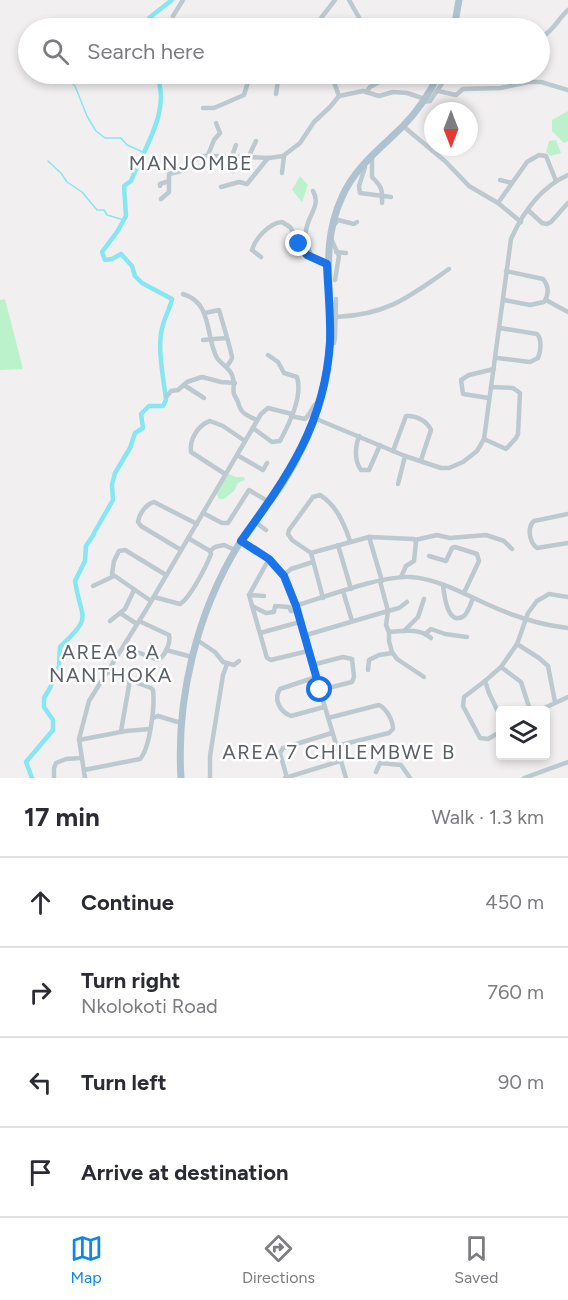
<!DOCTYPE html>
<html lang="en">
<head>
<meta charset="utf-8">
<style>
	:root { --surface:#fff; --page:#f2f2f3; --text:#2b2b33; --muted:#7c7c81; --line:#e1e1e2; --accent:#0e86ed }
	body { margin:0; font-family:Figtree,sans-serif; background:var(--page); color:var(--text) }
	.controls { position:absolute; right:18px; bottom:18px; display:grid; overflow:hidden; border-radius:6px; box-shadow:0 3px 9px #0003 }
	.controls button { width:54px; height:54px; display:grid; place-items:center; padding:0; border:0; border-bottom:2px solid var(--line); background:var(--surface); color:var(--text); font:30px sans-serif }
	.compass { position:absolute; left:424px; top:102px; width:54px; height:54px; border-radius:50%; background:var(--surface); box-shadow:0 3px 9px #0003; rotate:180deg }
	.stop { position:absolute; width:18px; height:18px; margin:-14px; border:4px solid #1a73e8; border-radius:50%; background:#fff }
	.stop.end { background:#1a73e8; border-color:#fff; box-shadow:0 2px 6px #0008 }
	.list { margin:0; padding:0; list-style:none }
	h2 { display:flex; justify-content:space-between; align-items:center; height:78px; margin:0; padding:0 24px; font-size:26px }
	h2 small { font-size:20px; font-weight:400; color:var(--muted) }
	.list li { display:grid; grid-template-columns:39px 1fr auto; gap:18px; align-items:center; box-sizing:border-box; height:90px; padding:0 24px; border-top:2px solid var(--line) }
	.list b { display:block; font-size:22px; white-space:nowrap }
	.list p { margin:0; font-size:20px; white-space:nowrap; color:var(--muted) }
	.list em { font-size:20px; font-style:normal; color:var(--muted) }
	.icon { flex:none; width:33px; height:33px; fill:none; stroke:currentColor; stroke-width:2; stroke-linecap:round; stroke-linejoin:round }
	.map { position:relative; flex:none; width:568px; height:778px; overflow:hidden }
	.search { position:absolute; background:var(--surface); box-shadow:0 3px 9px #0003; left:18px; right:18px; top:18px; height:66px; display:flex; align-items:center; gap:15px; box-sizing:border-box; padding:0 21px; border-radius:33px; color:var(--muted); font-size:22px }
	.sheet { height:438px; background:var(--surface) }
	nav { display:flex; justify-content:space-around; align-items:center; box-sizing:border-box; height:84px; border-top:2px solid var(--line); background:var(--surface); font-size:16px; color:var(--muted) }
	nav a { display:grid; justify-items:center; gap:3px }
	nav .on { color:var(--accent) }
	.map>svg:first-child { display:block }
	.green { fill:#bcf2cb }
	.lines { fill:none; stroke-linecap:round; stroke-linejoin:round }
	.stream { stroke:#86e6f1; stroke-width:1.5 }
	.river { stroke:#86e6f1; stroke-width:4.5 }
	.minor { stroke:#bcc9cf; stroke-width:4.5 }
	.major { stroke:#aec2d0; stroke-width:7 }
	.route { stroke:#1a73e8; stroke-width:8 }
	.labels { text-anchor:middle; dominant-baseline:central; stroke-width:5; stroke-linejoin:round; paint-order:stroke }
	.quarter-label { font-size:20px; letter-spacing:1.5px; fill:#5c6165; stroke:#fff }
</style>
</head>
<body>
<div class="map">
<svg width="568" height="778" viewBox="0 0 568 778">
	<rect width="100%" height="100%" fill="#f2eff0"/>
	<g class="green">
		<path d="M568,111V141L564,143L552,131V120Z"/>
		<path d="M556,140L561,153L550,156L546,152L549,141Z"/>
		<path d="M300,176L308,185L302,202L292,190Z"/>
		<path d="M5,299L23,369L0,370V300Z"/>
		<path d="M227,473L236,477H244L245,480L238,483L234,491L224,499H219L216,492Z"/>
	</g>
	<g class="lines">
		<g class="stream">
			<path d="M27,55H28"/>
			<path d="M62,74L75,86L87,116L96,131L105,138H121L127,145L143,152"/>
			<path d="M48,161L61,173L67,182L82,192L97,210H104L107,215L124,220"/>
		</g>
		<g class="river">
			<path d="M148,28L146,26L149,18L172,0"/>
			<path d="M94,533L113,500L112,485L115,473L130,448L135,433L143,428L141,414L149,406H163L166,400C164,379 156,346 163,325C165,316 170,309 172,299L142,283L135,276L132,266L121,254L112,259L105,260L102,252L117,232L126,216L124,186L131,181C143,151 174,105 155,74"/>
			<path d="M32,778L26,762L53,730V720L44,707V698L50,688L59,666L60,647C94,615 81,621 75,581L85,561L86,546L94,534"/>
		</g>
		<g class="minor">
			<path d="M349,0L365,28"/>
			<path d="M173,16L183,0"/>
			<path d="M321,18L335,0"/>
			<path d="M543,36C553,31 559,18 568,10"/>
			<path d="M331,74L339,96L363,91L379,96L393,92L407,93L425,99"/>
			<path d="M438,91L456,95L463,89L501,88L528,82H541L568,90"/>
			<path d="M366,92L370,87L388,77V74"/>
			<path d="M276,94L279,74"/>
			<path d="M423,102L430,101L443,82L446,74"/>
			<path d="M203,108H214L244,95L248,82L268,74"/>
			<path d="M403,126L446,162L469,186L498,203L521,222"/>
			<path d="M208,155L214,140L220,133L216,123"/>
			<path d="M232,156L236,145"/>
			<path d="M372,157V177C381,186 383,189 382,203"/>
			<path d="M248,158L256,141"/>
			<path d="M364,164L365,167L359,186L360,193L391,197"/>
			<path d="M226,169L233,171L240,158"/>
			<path d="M282,173L284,156"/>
			<path d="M500,180L512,183"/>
			<path d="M160,186V184L169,181"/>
			<path d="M221,187L239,182L247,184L268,158"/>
			<path d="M161,199L169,192V174L185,170L193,161L201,156H223L269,158L283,156L300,143L314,122L330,107L339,96"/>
			<path d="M498,203L527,162L539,155L546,156L556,181"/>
			<path d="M528,210L542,223L547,224L551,222L568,203"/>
			<path d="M334,225L338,220L354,224L357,222"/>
			<path d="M332,241L339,256L335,280"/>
			<path d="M336,252L346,253"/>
			<path d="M311,256C309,249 305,240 306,232C306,217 322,206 313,191"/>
			<path d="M261,257L252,250C255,239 269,223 282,222L290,227L307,255L327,264"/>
			<path d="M183,294C213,303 205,336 217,358C222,365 229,367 232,375C236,385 232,387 234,394C235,397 237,399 238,402C241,414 246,415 257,420"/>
			<path d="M504,300L530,305L544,302C549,295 549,286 543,279L506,271"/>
			<path d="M546,300L568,312"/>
			<path d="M205,313L219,310C221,317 232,353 232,358C232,359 228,365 227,366"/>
			<path d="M336,317C387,315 409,297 449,269"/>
			<path d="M203,340L226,338"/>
			<path d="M330,345L334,343L335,337L336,299"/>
			<path d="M497,358L530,362L538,358C541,351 542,339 537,334L500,328"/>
			<path d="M184,385L204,398"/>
			<path d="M167,396L171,391L178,390L187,382L202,377L221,382L235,383"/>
			<path d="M489,398L463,394L461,380L469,375L494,369"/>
			<path d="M291,416L305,419C312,413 311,405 320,401"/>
			<path d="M314,418L405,456L441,468H449L463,462L477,451L484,439L511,239C523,212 541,187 568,175"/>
			<path d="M253,428L272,442L280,441C289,424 303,397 297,377L284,373L278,362L268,355"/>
			<path d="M359,436C355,448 354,460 361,470H369L380,445"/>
			<path d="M484,439L506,449L516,438L518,434L520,393L513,388L491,387"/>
			<path d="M393,451L406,416C416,415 427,421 431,430L421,460"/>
			<path d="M237,455L263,470L267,463"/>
			<path d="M225,474L191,452C189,440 198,425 210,421L223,426L245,441"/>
			<path d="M398,484L405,456"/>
			<path d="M203,513L222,523H228L249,490L269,502"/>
			<path d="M568,514L534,521C527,527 529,542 537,548L568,543"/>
			<path d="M255,522L266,530"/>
			<path d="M369,537L382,581"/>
			<path d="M415,540L437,535L450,538L486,535L504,541L512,549"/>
			<path d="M241,541L269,559L284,576L295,606L346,778"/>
			<path d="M338,545L351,589"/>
			<path d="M181,550L141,526L138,522C139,514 146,504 154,502L197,524"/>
			<path d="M210,551L215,547L224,545L235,550"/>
			<path d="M311,553L369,537L414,539L416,542L414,561L406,566L401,577"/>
			<path d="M429,556L446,561L452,548L455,547L477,554L479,561L464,593"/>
			<path d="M269,559L249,595L267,658L271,660L308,651"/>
			<path d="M284,575L291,569L313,562"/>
			<path d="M443,585C444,593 447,627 464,616C468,613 471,603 473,598"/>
			<path d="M93,586L114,576"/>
			<path d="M343,591L352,621"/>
			<path d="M249,595L264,596"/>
			<path d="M154,597L180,604C190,598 206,567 211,554L210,551L188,538"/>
			<path d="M323,598L311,553L292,540L288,534L289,530L313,497L320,495C336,505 344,523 350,541"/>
			<path d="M151,601L112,574L114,561L119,551L125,550L166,575"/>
			<path d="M407,602L399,608L388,611L386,625L389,632V641L392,652L397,659L424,677"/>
			<path d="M252,606L266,613L274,612L275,606L289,607L291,611H297"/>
			<path d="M295,606C325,597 382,575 411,577C438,579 464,594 489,605C513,616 541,625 568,628"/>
			<path d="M120,613L137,624"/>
			<path d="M110,621L125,609L134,590"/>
			<path d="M404,631L418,617L424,599"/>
			<path d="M389,632C403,631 420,628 431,638"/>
			<path d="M260,633L300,622"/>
			<path d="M425,634L431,629L445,634L467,637"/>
			<path d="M303,636L388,611L380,581"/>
			<path d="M197,640L215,652L223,662L234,665L239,661"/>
			<path d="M517,644L539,658L548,666L555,702"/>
			<path d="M124,647L158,660C165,656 171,643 169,635L139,621"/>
			<path d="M166,650L192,657"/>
			<path d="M312,665L343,657L352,659L354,677L352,682L320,690"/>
			<path d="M501,667L521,682L530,710"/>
			<path d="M368,670L369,660L379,655L392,653"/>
			<path d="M316,677L280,689C273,699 280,712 291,716L324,707"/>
			<path d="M485,681L489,693L500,716"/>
			<path d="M540,710L568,697"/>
			<path d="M152,718L158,716L181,723"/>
			<path d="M328,718L379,705C387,709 393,721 393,729L389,733L336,746"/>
			<path d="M121,731L130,680"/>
			<path d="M500,732L488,739L480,738L463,706L464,697L485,681L501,667L517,644L528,613L537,601L549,594L568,597"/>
			<path d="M79,740L126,731L150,729"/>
			<path d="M84,770L140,759C150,748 155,706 153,690L151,688L108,672"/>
			<path d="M376,772L380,763L401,765L410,778"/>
			<path d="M54,778V768L56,763L66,759L81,758"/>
			<path d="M85,778L79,739L89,701L146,610L261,414L268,408L292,414"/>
			<path d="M210,778V756L223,675L227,664"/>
			<path d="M285,778L340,761"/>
			<path d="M287,778L280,753L283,748L332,733"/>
			<path d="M524,778L568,762"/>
		</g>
		<g class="major">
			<path d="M454,28L459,0"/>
			<path d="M181,778C176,698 197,612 239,544C253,522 270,503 284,481C300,456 313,427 321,398C326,377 330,354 330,331C331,285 321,242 342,197C355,167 381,148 403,126C418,111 430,92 439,74"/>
		</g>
	</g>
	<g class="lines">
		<path class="route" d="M299,244L307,255L327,264C328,290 331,316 330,342C325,425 287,477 241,541L269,559L284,576L296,606L320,690"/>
	</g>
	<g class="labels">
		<g class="quarter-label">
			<text x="191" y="163">MANJOMBE</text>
			<text x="111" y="652">AREA 8 A<tspan x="111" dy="23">NANTHOKA</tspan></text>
			<text x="339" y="752">AREA 7 CHILEMBWE B</text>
		</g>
	</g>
</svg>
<div class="controls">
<button><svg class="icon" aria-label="layers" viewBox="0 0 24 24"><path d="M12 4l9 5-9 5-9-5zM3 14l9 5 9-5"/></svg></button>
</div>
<svg class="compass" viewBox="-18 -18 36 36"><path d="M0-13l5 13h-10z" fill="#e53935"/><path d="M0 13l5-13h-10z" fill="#7c7c81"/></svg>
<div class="stop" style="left:320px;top:690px"></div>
<div class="stop end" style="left:299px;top:244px"></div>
<div class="search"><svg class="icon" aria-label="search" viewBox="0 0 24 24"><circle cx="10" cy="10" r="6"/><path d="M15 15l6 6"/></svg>Search here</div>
</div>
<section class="sheet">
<h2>17 min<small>Walk · 1.3 km</small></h2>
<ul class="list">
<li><svg class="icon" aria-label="ahead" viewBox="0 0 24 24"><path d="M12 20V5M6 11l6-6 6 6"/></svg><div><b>Continue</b></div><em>450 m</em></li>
<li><svg class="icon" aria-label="right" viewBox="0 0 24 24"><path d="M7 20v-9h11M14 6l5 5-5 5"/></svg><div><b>Turn right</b><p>Nkolokoti Road</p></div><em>760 m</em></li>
<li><svg class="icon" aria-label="left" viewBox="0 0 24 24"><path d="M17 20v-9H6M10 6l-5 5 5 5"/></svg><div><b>Turn left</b></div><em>90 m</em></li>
<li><svg class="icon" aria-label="arrive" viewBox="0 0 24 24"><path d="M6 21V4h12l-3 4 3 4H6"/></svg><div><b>Arrive at destination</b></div></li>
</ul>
</section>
<nav>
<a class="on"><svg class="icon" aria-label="map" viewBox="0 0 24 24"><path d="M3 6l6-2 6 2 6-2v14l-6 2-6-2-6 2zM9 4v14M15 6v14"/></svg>Map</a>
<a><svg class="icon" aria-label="directions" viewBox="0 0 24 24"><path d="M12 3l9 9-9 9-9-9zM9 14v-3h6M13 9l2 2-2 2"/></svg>Directions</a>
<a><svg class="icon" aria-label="saved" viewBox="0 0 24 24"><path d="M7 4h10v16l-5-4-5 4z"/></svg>Saved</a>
</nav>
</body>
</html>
